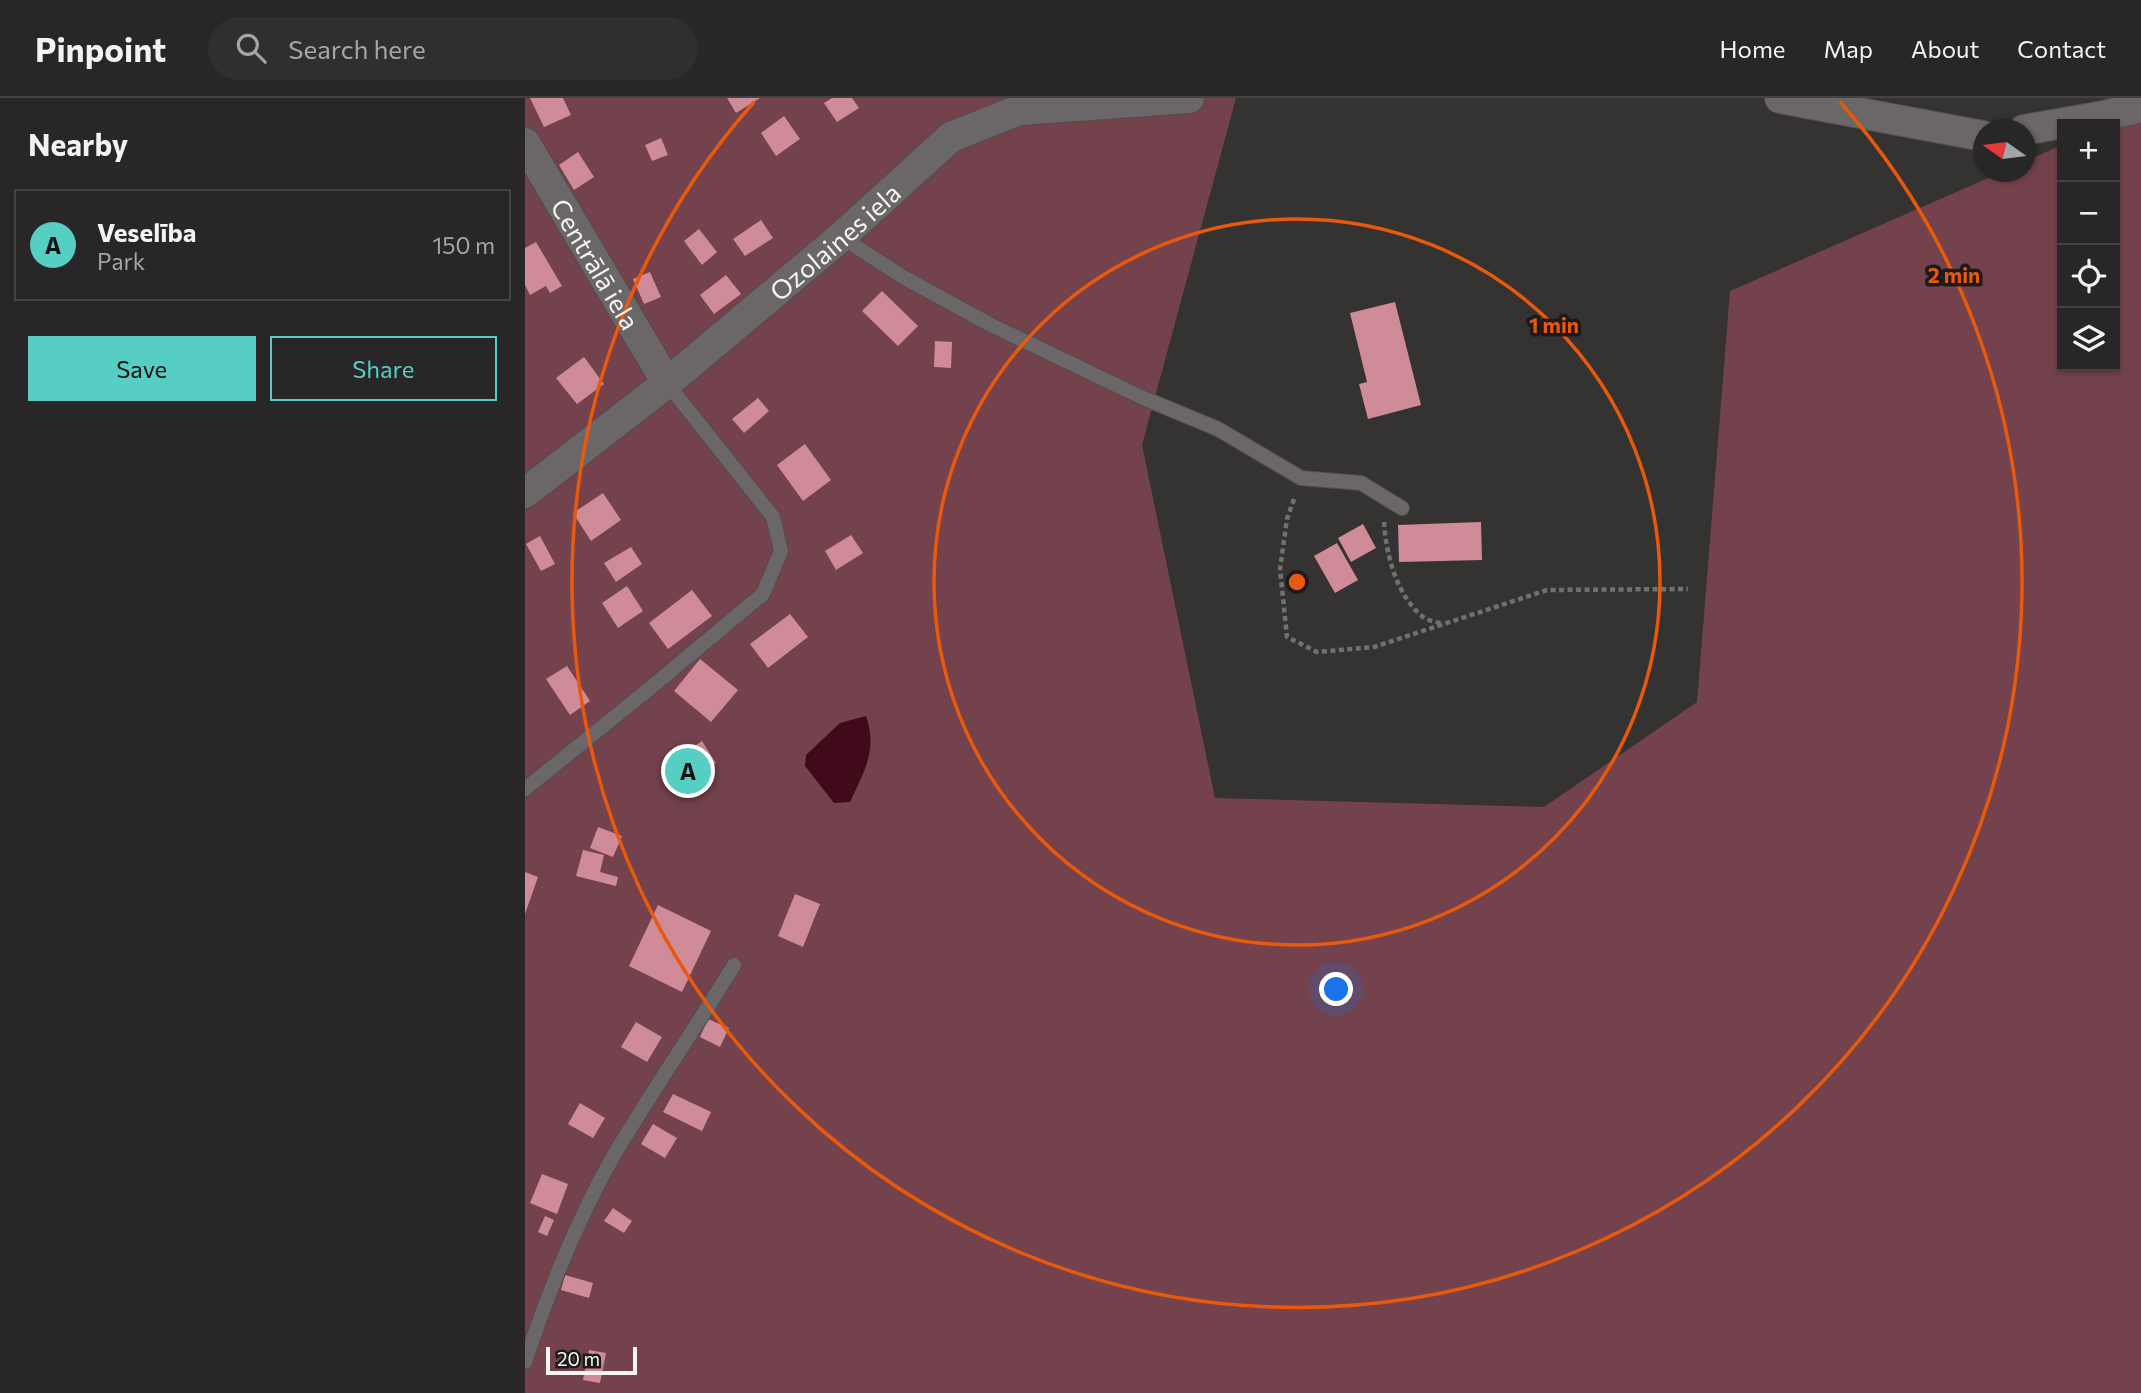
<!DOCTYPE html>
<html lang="en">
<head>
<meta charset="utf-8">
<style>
	:root { --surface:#282626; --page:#302e2e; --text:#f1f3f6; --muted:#a5a5a7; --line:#444343; --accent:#56cec3 }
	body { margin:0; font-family:Commissioner,sans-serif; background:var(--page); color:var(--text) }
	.controls { position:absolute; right:21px; top:21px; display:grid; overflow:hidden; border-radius:0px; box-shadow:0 2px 5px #0004 }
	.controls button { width:63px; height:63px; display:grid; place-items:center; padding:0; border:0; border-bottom:2px solid var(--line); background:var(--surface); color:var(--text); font:35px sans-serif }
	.compass { position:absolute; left:1448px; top:21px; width:63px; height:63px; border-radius:50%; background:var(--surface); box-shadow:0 2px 5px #0004; rotate:284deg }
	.scale { position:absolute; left:21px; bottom:18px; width:91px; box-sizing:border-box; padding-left:7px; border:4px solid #f6f4f4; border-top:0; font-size:19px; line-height:24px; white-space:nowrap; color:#f6f4f4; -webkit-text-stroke:5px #1c1a1a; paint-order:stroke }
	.you { position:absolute; left:812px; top:892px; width:24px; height:24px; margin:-18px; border:5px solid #fff; border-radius:50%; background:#1a73e8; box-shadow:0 0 0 10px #1a73e833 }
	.badge { display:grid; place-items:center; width:46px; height:46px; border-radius:50%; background:var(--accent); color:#111; font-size:23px; font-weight:700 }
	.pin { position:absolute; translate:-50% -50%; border:4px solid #fff; box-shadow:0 2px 7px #0006 }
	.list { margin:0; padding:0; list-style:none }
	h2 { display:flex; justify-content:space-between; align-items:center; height:91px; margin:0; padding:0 28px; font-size:30px }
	h2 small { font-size:23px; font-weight:400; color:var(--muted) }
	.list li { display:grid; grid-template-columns:46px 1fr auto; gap:21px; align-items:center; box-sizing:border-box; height:112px; margin:0 14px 14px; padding:0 14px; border:2px solid var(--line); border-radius:0px }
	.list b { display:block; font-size:26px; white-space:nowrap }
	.list p { margin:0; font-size:23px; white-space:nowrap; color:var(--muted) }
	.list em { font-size:23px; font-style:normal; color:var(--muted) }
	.actions { display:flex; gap:14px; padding:21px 28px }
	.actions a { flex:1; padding:16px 0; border:2px solid var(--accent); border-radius:0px; text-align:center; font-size:24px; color:var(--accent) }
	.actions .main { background:var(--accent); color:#111 }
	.icon { flex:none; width:38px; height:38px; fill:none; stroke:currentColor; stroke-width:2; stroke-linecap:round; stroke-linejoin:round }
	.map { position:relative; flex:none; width:1616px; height:1295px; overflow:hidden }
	header { display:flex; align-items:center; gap:42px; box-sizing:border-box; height:98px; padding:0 35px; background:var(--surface); border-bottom:2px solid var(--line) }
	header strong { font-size:33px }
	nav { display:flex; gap:38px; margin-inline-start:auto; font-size:24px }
	.search { width:490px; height:63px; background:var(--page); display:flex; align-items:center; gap:18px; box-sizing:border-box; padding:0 24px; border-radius:38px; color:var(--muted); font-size:26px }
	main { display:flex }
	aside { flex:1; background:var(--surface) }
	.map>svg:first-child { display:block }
	.green { fill:#73424c }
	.water { fill:#410a1b }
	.building { fill:#cf8b98 }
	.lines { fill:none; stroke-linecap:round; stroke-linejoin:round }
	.lane-casing { stroke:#514e4e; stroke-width:16 }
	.street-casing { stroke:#514e4e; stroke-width:32 }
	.path { stroke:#737070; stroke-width:4.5; stroke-dasharray:5 3.5; stroke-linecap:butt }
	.lane { stroke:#6b6768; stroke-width:14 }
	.street { stroke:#6b6768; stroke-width:30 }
	.ring { fill:none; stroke:#e8590c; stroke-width:3.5 }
	.labels { text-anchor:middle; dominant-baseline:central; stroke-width:7; stroke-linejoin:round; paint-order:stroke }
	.street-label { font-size:26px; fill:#f6f4f4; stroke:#1c1a1a }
	.centre { fill:#e8590c; stroke:#1c1a1a; stroke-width:3.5 }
	.ring-label { font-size:21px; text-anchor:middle; font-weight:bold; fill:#e8590c; stroke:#1c1a1a; stroke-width:7; stroke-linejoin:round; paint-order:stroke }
</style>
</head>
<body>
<header>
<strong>Pinpoint</strong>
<div class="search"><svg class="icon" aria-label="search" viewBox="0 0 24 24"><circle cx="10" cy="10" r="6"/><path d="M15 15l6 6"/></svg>Search here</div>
<nav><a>Home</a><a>Map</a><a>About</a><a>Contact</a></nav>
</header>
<main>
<aside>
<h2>Nearby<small></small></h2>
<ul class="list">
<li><span class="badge">A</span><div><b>Veselība</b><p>Park</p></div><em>150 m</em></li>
</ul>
<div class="actions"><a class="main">Save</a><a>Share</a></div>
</aside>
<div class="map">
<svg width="1616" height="1295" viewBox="0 0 1616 1295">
	<rect width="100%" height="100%" fill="#353232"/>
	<path class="green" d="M0,0H711L617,347L690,700L1019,709L1172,604L1205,193L1477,74H1500L1501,63L1537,47V268H1590V26L1616,12V1295H0Z"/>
	<path class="water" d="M341,618C353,651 339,674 325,704L309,705L280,668L281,657L315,625Z"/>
	<g class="building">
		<path d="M5,0H38L46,17L19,29Z"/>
		<path d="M202,0H235L211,15Z"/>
		<path d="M307,0H327L334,10L312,24L299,5Z"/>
		<path d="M259,18L275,41L251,58L236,35Z"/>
		<path d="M136,40L143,57L127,63L120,47Z"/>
		<path d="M53,54L69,79L49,92L34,67Z"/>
		<path d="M236,122L248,140L220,158L208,141Z"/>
		<path d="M174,131L192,154L177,167L159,143Z"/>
		<path d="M11,144L37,188L25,195L21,188L5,197L0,187V150Z"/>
		<path d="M125,174L136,199L119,206L108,181Z"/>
		<path d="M201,177L216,196L189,216L175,197Z"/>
		<path d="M357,193L393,228L373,248L337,213Z"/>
		<path d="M870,204L896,307L843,321L834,286L842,284L825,215Z"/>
		<path d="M410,243L427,244L426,270L409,269Z"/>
		<path d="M59,259L79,286L52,306L31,280Z"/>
		<path d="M233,300L244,313L219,335L207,321Z"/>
		<path d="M280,346L306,382L278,403L252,367Z"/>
		<path d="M78,395L96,422L66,443L48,415Z"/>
		<path d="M956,424L957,462L874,464L873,427Z"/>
		<path d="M838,426L851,450L826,464L813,440Z"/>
		<path d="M326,437L338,455L311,472L300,453Z"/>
		<path d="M15,438L30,466L16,473L1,446Z"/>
		<path d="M812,445L833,482L810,495L789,458Z"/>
		<path d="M106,449L117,466L91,484L79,465Z"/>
		<path d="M102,488L118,513L93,530L77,505Z"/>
		<path d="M167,492L187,518L143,551L124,525Z"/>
		<path d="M265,516L283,539L243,570L225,546Z"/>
		<path d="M175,561L213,592L186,624L149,593Z"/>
		<path d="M42,568L65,603L45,617L21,581Z"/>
		<path d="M177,643L191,665L175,675L161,654Z"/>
		<path d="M160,663L171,677L148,694L137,679Z"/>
		<path d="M73,729L97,738L88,759L65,750Z"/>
		<path d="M58,752L79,757L75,774L93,779L91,788L51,778Z"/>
		<path d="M0,774L13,779L0,816Z"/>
		<path d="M270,796L295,806L278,849L253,838Z"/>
		<path d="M133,807L186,833L157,894L104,868Z"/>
		<path d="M183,921L204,930L195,949L175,939Z"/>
		<path d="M111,924L137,939L122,964L96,949Z"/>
		<path d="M148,996L186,1014L177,1033L138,1014Z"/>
		<path d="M55,1005L80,1020L68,1040L43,1026Z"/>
		<path d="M128,1026L152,1040L140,1060L116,1046Z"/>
		<path d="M17,1076L43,1086L32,1116L5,1105Z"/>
		<path d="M88,1110L107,1123L99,1135L79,1123Z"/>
		<path d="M20,1118L29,1122L22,1138L13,1134Z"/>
		<path d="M40,1177L68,1185L64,1200L36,1192Z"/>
		<path d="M64,1252L81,1255L75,1285L58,1282Z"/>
	</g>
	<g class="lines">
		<defs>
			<g id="lane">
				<path d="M316,139L378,179L466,227L616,299L693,331L776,380L836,385L877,410"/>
				<path d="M0,691L118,596L238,496L256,453L248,419L142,285"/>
				<path d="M0,1264C23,1195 53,1120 89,1057C127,993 170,931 209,867"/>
			</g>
			<g id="street">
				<path d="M1255,0L1458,38"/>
				<path d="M1499,32L1573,19L1616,9"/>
				<path id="s1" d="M0,45L142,285"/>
				<path id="s2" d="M0,395L142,285L316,139L426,39L494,12L664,0"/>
			</g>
		</defs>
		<use href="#lane" class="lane-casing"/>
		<use href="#street" class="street-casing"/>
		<g class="path">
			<path d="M769,401L762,421L755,471L762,539L792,554L849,549L1022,492L1163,491"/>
			<path d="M859,424C861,456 871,497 898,519C903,523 912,524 919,526"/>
		</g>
		<use href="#lane" class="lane"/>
		<use href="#street" class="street"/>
	</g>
	<g class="ring">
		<circle cx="772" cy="484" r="363"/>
		<path d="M1315 4A725 725 0 1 1 229 4"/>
	</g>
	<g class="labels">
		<g class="street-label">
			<text stroke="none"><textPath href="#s2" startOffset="399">Ozolaines iela</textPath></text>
			<text stroke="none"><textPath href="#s1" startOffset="140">Centrālā iela</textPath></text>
		</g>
	</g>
	<circle cx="772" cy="484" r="10" class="centre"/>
	<g class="ring-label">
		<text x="1429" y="185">2 min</text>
		<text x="1029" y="235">1 min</text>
	</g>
</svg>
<div class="controls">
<button>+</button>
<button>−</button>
<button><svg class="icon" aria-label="locate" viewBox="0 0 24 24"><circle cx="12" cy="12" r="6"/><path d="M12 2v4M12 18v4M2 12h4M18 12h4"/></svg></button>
<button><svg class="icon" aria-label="layers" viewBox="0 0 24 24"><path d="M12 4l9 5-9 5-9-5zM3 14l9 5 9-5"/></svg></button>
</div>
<svg class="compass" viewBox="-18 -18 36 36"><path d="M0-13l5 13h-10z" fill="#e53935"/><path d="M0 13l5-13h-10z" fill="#a5a5a7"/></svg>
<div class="scale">20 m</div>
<div class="you"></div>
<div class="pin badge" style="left:163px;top:673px">A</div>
</div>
</main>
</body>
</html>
